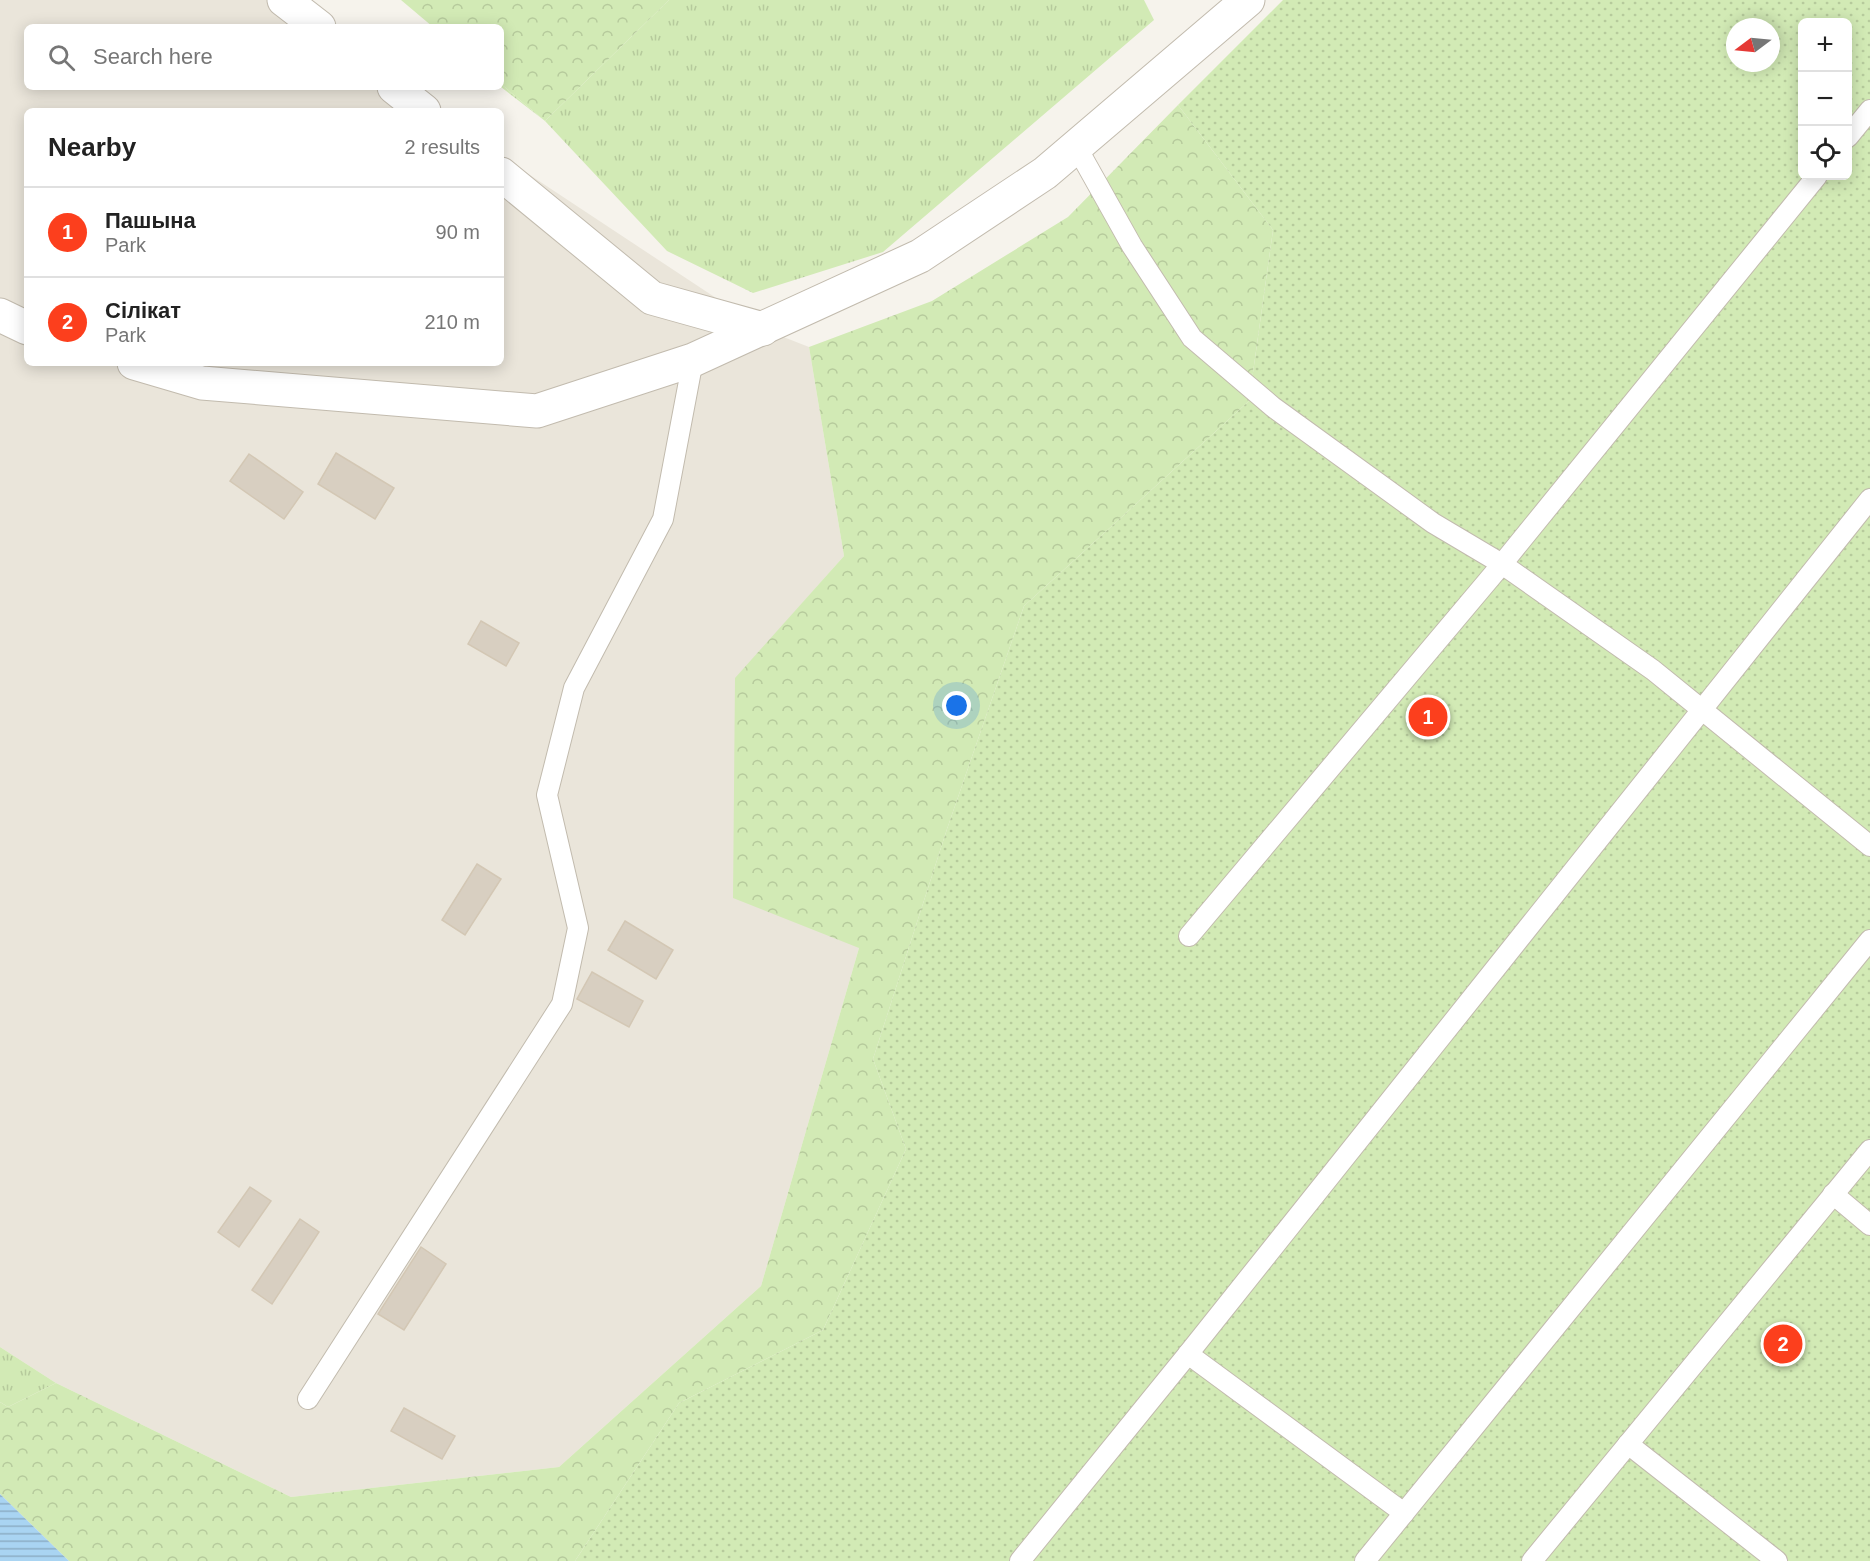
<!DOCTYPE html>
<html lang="en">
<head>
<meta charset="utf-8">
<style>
	:root { --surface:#fff; --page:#f2f2f2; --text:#222; --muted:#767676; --line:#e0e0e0; --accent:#fc3f1d }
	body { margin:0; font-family:Helvetica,sans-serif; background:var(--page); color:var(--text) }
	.controls { position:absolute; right:18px; top:18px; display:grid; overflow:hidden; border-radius:9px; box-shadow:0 3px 15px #0003 }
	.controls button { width:54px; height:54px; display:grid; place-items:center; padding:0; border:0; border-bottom:2px solid var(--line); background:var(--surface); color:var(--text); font:30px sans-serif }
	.compass { position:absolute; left:1726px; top:18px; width:54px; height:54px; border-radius:50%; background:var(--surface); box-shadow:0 3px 15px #0003; rotate:254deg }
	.you { position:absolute; left:957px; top:706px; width:21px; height:21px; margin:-15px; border:4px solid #fff; border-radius:50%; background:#1a73e8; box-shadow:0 0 0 9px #1a73e833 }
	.badge { display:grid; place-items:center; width:39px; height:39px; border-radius:50%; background:var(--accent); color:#fff; font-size:20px; font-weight:700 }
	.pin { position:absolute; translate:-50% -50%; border:3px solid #fff; box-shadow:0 2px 6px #0006 }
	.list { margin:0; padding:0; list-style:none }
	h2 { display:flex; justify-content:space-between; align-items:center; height:78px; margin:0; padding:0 24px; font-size:26px }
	h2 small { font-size:20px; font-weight:400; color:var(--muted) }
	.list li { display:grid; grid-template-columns:39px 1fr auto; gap:18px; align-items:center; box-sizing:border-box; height:90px; padding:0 24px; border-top:2px solid var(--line) }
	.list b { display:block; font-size:22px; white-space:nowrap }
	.list p { margin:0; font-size:20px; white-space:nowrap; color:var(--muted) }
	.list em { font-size:20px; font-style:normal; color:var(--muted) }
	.icon { flex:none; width:33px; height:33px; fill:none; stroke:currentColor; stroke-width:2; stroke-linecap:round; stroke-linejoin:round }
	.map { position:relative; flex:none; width:1870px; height:1561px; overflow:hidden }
	.search { position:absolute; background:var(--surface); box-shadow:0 3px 15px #0003; left:24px; top:24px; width:480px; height:66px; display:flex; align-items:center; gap:15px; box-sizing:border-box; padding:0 21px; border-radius:9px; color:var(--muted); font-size:22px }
	.panel { position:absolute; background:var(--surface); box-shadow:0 3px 15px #0003; left:24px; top:108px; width:480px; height:258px; border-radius:9px }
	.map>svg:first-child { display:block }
	.residential { fill:#eae5da }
	.grass { fill:url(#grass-tufts) }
	.forest { fill:url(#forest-crowns) }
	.garden { fill:url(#garden-dots); fill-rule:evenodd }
	.water { fill:url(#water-rules) }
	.building { fill:#d8cfc1; stroke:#d3c7b4; stroke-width:1.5 }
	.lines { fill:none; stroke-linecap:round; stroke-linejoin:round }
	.lane-casing { stroke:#c2bbae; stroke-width:22 }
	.street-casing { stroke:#c2bbae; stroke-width:35 }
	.lane { stroke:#fff; stroke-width:20 }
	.street { stroke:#fff; stroke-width:33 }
</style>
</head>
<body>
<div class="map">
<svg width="1870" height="1561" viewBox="0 0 1870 1561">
	<defs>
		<pattern id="grass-tufts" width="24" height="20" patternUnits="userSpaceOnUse" patternTransform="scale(1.5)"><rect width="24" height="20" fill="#d2eab5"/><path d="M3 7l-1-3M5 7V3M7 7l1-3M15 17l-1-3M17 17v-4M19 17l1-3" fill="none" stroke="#b6ca9c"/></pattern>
		<pattern id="forest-crowns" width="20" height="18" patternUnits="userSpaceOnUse" patternTransform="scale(1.5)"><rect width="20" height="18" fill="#d2eab5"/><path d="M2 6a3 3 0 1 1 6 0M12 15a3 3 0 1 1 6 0" fill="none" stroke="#b6ca9c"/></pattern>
		<pattern id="garden-dots" width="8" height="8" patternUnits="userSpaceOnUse" patternTransform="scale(1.5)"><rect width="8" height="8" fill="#d2eab5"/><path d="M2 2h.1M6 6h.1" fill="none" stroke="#b6ca9c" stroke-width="1.8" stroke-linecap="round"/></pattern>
		<pattern id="water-rules" width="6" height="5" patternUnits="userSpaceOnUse" patternTransform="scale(1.5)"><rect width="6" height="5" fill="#a9d4f2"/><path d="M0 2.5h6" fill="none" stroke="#8caec5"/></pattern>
	</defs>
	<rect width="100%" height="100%" fill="#f6f3ec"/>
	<path class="residential" d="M0,0H286L319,27H27V87H397L433,111H27V363H501V156L763,329L809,347L844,556L736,678L859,948L761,1286L559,1467L291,1497L56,1383L0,1347Z"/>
	<g class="grass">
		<path d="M669,0H1144L1154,20L883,252L753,293L667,251L545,121L501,87V84L545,121Z"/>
		<path d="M0,1347L56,1383L8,1407L0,1402Z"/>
	</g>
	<g class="forest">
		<path d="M401,0H669L545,121L501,84V27H433Z"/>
		<path d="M1178,105L1273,230L1249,401L1024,606L947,829L873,1059L906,1149L823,1330L679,1403L575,1561H69L0,1494V1402L8,1407L56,1383L291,1497L559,1467L761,1286L859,948L733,898L735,678L844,556L809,347L932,301L1068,217Z"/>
	</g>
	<path class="garden" d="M1283,0H1870V1561H575L679,1403L823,1330L906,1149L873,1059L947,829L1024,606L1249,401L1273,230L1178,105ZM1802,22H1848V176H1802ZM1735,27H1771V63H1735Z"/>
	<path class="water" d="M0,1494L69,1561H0Z"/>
	<g class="building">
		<path d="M336,453L394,488L375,519L318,484Z"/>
		<path d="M249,454L303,492L284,519L230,481Z"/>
		<path d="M481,621L519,643L506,666L468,644Z"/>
		<path d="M477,864L501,879L465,935L442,920Z"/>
		<path d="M625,921L673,950L656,979L608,950Z"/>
		<path d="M592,972L643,1001L629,1027L577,999Z"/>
		<path d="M250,1187L271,1201L239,1247L218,1232Z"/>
		<path d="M300,1219L319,1232L272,1304L252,1290Z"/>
		<path d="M421,1247L446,1264L404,1330L378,1314Z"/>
		<path d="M404,1408L455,1436L442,1459L391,1431Z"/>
	</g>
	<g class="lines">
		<defs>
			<g id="lane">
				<path d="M1848,137L1870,110"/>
				<path d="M1076,146L1132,246L1192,338L1273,407L1433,523L1502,564L1653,670L1870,846"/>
				<path d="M1189,936L1502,564L1817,176"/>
				<path d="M1833,1194L1870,1225"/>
				<path d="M1188,1354L1404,1513"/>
				<path d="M308,1399L562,1004L578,928L547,795L574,688L663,519L693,360"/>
				<path d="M1628,1444L1777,1561"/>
				<path d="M1020,1561L1188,1354L1870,499"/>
				<path d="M1365,1561L1870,940"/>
				<path d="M1532,1561L1870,1150"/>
			</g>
			<g id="street">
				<path d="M284,0L319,27"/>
				<path d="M394,87L424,111"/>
				<path d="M501,174L652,298L763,329"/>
				<path d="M0,315L27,328"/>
				<path d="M134,363L202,383L537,411L693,360L920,256L1045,173L1248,0"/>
			</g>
		</defs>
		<use href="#lane" class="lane-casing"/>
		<use href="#street" class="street-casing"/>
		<use href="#lane" class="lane"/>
		<use href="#street" class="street"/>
	</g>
</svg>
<div class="controls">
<button>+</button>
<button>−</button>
<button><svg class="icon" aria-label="locate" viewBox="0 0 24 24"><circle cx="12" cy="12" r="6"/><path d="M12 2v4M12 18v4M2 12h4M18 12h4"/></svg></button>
</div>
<svg class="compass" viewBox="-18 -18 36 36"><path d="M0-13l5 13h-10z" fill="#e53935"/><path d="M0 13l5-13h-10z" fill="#767676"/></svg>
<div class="you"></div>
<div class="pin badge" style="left:1428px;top:717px">1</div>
<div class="pin badge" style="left:1783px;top:1344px">2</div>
<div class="search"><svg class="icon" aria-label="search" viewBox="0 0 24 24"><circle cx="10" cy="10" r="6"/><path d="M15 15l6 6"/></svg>Search here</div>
<section class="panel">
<h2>Nearby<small>2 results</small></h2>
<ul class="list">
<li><span class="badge">1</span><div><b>Пашына</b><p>Park</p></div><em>90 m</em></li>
<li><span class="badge">2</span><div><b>Сілікат</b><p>Park</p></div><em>210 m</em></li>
</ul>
</section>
</div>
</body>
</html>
